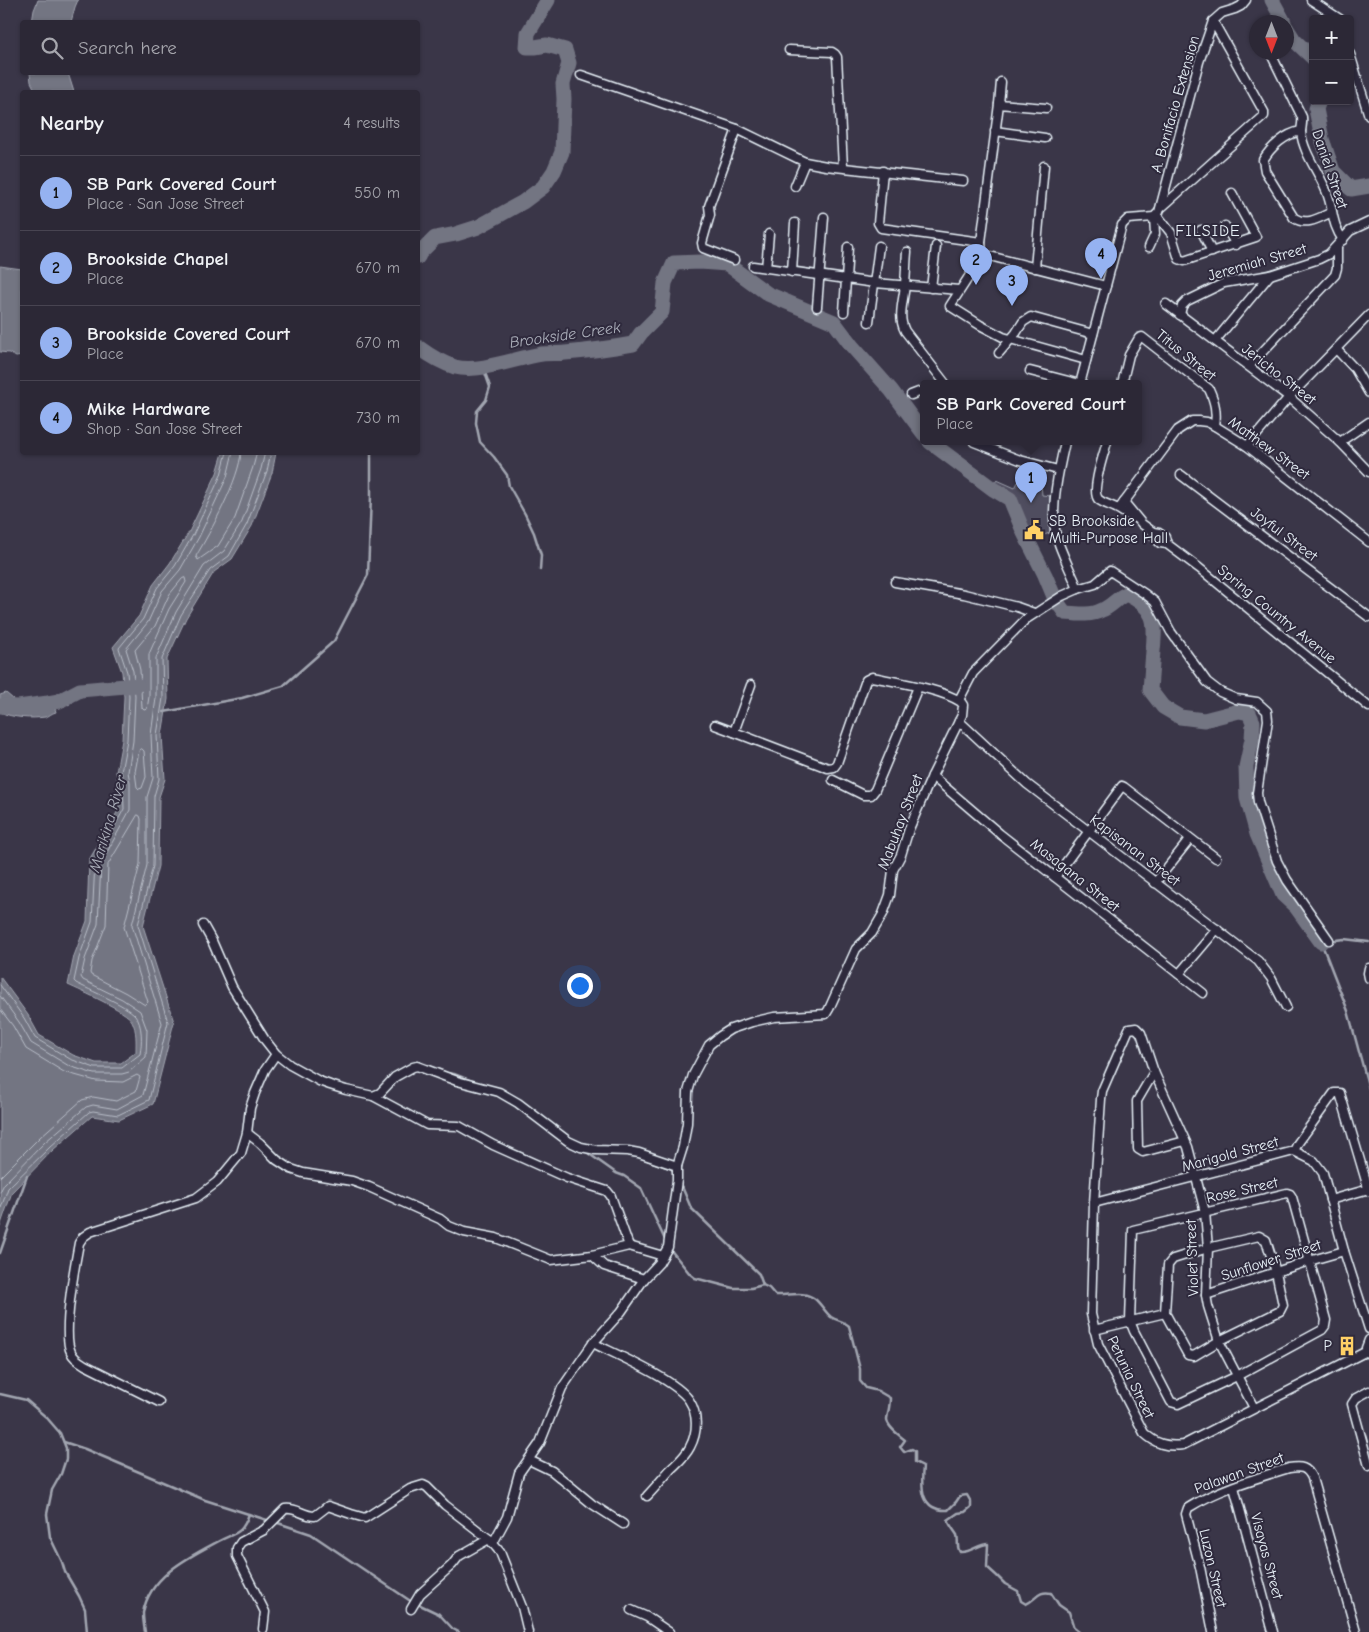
<!DOCTYPE html>
<html lang="en">
<head>
<meta charset="utf-8">
<style>
	:root { --surface:#2c2836; --page:#383442; --text:#f1f3f6; --muted:#a6a6ad; --line:#484451; --accent:#95b2f1 }
	body { margin:0; font-family:"Comic Neue",sans-serif; background:var(--page); color:var(--text) }
	.controls { position:absolute; right:15px; top:15px; display:grid; overflow:hidden; border-radius:5px; box-shadow:0 1px 4px #0004 }
	.controls button { width:45px; height:45px; display:grid; place-items:center; padding:0; border:0; border-bottom:1px solid var(--line); background:var(--surface); color:var(--text); font:25px sans-serif }
	.compass { position:absolute; left:1249px; top:15px; width:45px; height:45px; border-radius:50%; background:var(--surface); box-shadow:0 1px 4px #0004; rotate:180deg }
	.you { position:absolute; left:579px; top:985px; width:18px; height:18px; margin:-12px; border:4px solid #fff; border-radius:50%; background:#1a73e8; box-shadow:0 0 0 8px #1a73e833 }
	.badge { display:grid; place-items:center; width:32px; height:32px; border-radius:50%; background:var(--accent); color:#111; font-size:16px; font-weight:700 }
	.pin { position:absolute; translate:-50% -41px; filter:drop-shadow(0 1px 2px #0008) }
	.pin::after { content:''; position:absolute; top:26px; width:18px; height:15px; background:inherit; clip-path:polygon(0 0,100% 0,50% 100%) }
	.popup { position:absolute; left:920px; top:380px; width:222px; height:65px; box-sizing:border-box; display:grid; place-content:center; border-radius:5px; background:var(--surface); filter:drop-shadow(0 1px 4px #0005); font-size:16px; white-space:nowrap; color:var(--muted) }
	.popup b { font-size:19px; color:var(--text) }
	.popup::after { content:''; position:absolute; left:50%; top:100%; margin-left:-10px; border:10px solid transparent; border-top-color:var(--surface) }
	.list { margin:0; padding:0; list-style:none }
	h2 { display:flex; justify-content:space-between; align-items:center; height:65px; margin:0; padding:0 20px; font-size:21px }
	h2 small { font-size:16px; font-weight:400; color:var(--muted) }
	.list li { display:grid; grid-template-columns:32px 1fr auto; gap:15px; align-items:center; box-sizing:border-box; height:75px; padding:0 20px; border-top:1px solid var(--line) }
	.list b { display:block; font-size:19px; white-space:nowrap }
	.list p { margin:0; font-size:16px; white-space:nowrap; color:var(--muted) }
	.list em { font-size:16px; font-style:normal; color:var(--muted) }
	.icon { flex:none; width:28px; height:28px; fill:none; stroke:currentColor; stroke-width:2; stroke-linecap:round; stroke-linejoin:round }
	.map { position:relative; flex:none; width:1369px; height:1632px; overflow:hidden }
	.search { position:absolute; background:var(--surface); box-shadow:0 1px 4px #0004; left:20px; top:20px; width:400px; height:55px; display:flex; align-items:center; gap:12px; box-sizing:border-box; padding:0 18px; border-radius:5px; color:var(--muted); font-size:19px }
	.panel { position:absolute; background:var(--surface); box-shadow:0 1px 4px #0004; left:20px; top:90px; width:400px; height:365px; border-radius:5px }
	.map>svg:first-child { display:block }
	.green { fill:#504e5f; stroke:#9ca0ac }
	.water { fill:#737482; stroke:#a2a6b1 }
	.lines { fill:none; stroke-linecap:round; stroke-linejoin:round }
	.shore { stroke:#b9bfc9; stroke-width:1 }
	.stream { stroke:#a2a6b1; stroke-width:2.5 }
	.river { stroke:#737482; stroke-width:15 }
	.street-casing { stroke:#e8f1f8; stroke-width:11 }
	.street { stroke:#2f2a3d; stroke-width:8 }
	.labels { text-anchor:middle; dominant-baseline:central; stroke-width:4; stroke-linejoin:round; paint-order:stroke }
	.street-label { font-size:15px; fill:#e8f1f8; stroke:#2f2a3d }
	.poi-label { font-size:15px; fill:#e8f1f8; stroke:#2f2a3d; text-anchor:start }
	.neighbourhood-label { font-size:16px; letter-spacing:1px; fill:#e8f1f8; stroke:#2f2a3d }
	.water-label { font-size:16px; font-style:italic; fill:#aeb2bd; stroke:#2f2a3d }
</style>
</head>
<body>
<div class="map">
<svg width="1369" height="1632" viewBox="0 0 1369 1632">
	<rect width="100%" height="100%" fill="#3a3648"/>
	<filter id="ink" filterUnits="userSpaceOnUse"><feTurbulence type="fractalNoise" baseFrequency=".02" numOctaves="2"/><feDisplacementMap in="SourceGraphic" scale="10" xChannelSelector="R" yChannelSelector="G"/><feConvolveMatrix kernelMatrix="1 2 1 2 8 2 1 2 1" color-interpolation-filters="sRGB"/></filter>
	<g filter="url(#ink)">
		<path class="green" d="M1024,477L1041,484L1042,495L1050,496V533L1031,539L1017,504L1010,495L994,484L997,480L1015,488L1018,482L1021,483Z"/>
		<g class="water">
			<path d="M38,0H78L75,7L71,22H32L34,10Z"/>
			<path d="M30,73H68L74,92H36L31,82Z"/>
			<path d="M0,266L22,269V356L16,357L9,353L0,352Z"/>
			<path d="M223,453H276L272,473L252,526L232,559L214,572L186,618L167,659L168,699L162,735L165,779L159,797L158,866L143,926L174,1022L153,1104L119,1120L92,1116L53,1150L12,1192L0,1227V977L28,1015L39,1035L73,1055L96,1063H121L136,1052C136,1041 137,1031 132,1021C127,1011 81,991 68,985L74,956L87,921L89,860L119,809L118,783L116,772L122,740L124,697L122,672L113,647L139,616L153,585L170,563L189,532L217,473Z"/>
			<path d="M6,693L13,699L7,704L11,708L17,707L21,709L26,707L27,704L31,705L39,702L42,706L43,704C53,707 61,701 69,695L73,702H70L69,705L66,703L65,706L55,709L56,712C51,713 50,716 45,717C32,719 12,718 0,712V695Z"/>
		</g>
		<g class="lines">
			<g class="shore">
				<path d="M241,452C240,478 210,533 196,556L198,560L218,546L235,518L253,467L257,452"/>
				<path d="M185,578L186,582L169,609L149,654V697L147,709L144,710L142,708L140,670L135,650L155,626L169,595L182,579Z"/>
				<path d="M142,749L144,751L146,777L142,788L139,789L137,787L135,772L139,751Z"/>
				<path d="M138,815L140,816L141,819L140,864L124,927L148,1002L145,1005L126,993L91,975L90,973L92,961L106,925L108,865Z"/>
				<path d="M0,985L24,1018L35,1038L70,1059L95,1068H122L140,1054C142,1043 143,1025 135,1015C126,1005 89,990 76,983L74,981L79,958L92,922L95,862L124,809L123,782L121,772L127,740L129,696L127,672L119,648L143,619L157,588L175,566L193,535L221,475L227,452"/>
				<path d="M0,996L19,1022L31,1043L69,1066L94,1074H122L129,1072L146,1057L147,1030L140,1011L122,999L83,980L81,977L85,959L98,924L101,863L130,810V782L128,772L133,741L135,696L133,671L126,649L148,622L162,591L180,570L199,537L227,477L233,452"/>
				<path d="M0,1009L13,1026L26,1049L64,1072L96,1081L123,1082L137,1075L140,1077L136,1091L116,1101L93,1097L82,1100L40,1137L0,1177"/>
				<path d="M0,1192L4,1184L45,1142L86,1107L93,1105L117,1109L143,1095L162,1023L132,925L147,865V797L153,778L151,735L156,698V658L176,612L204,566L224,551L242,522L261,469L265,452"/>
				<path d="M0,1211L8,1188L50,1147L89,1112L93,1111L118,1115L149,1100L168,1022L138,925L153,866L154,796L159,779L157,735L163,698L162,659L181,615L210,570L229,556L247,524L267,471L271,452"/>
			</g>
			<g class="stream">
				<path d="M483,367L490,387L486,400L477,411L476,423L480,442L494,457L507,475L509,486L525,514L534,533L541,555L540,570"/>
				<path d="M164,712L242,698L283,686L334,641L368,575L371,496V452"/>
				<path d="M1369,942L1344,939L1321,942L1348,1011L1369,1089"/>
				<path d="M445,1073L454,1074L477,1083"/>
				<path d="M585,1151L616,1173L624,1176L641,1188L666,1242"/>
				<path d="M622,1154L639,1157L672,1169L674,1174"/>
				<path d="M679,1183L683,1189L691,1208L759,1274L763,1285"/>
				<path d="M670,1249L690,1274L695,1278L733,1288H751L763,1285L769,1288L775,1295C788,1296 804,1290 815,1299C821,1304 825,1312 831,1317C837,1321 844,1321 849,1326L860,1369V1381L866,1388L878,1391L890,1398C890,1406 888,1412 887,1419C887,1427 899,1435 905,1440L900,1447L904,1452L912,1449L915,1451V1462L923,1466C921,1487 920,1511 948,1510L956,1502L960,1496L967,1495L971,1502V1507L965,1512L958,1513L948,1520C950,1526 954,1530 957,1535C959,1541 956,1546 960,1552C971,1553 978,1544 988,1544L987,1567L997,1576L1005,1584L1018,1591L1021,1601L1026,1604C1036,1600 1038,1590 1051,1593L1059,1605L1069,1612L1074,1628L1079,1632"/>
				<path d="M0,1253L27,1176"/>
				<path d="M0,1394L26,1400L47,1418L60,1433L66,1448V1459L61,1474L52,1490L47,1514L50,1537L62,1562L65,1572L79,1596L85,1609L87,1632"/>
				<path d="M64,1442L85,1449L205,1500L270,1521"/>
				<path d="M275,1522L311,1534L409,1600"/>
				<path d="M418,1604L439,1614L453,1629L459,1632"/>
				<path d="M145,1632C144,1626 143,1619 143,1613C149,1576 189,1557 219,1541C237,1532 242,1534 249,1514"/>
			</g>
			<g class="river">
				<path d="M1272,0L1284,22"/>
				<path d="M1286,27L1294,40L1313,58"/>
				<path d="M1319,101L1316,109L1322,139L1333,171L1351,189L1369,186"/>
				<path d="M418,257L420,253L435,238L456,234L478,227L523,202L543,187L554,171L562,152L564,99L563,84L569,63L565,50L547,45L535,47H527L528,33L548,0"/>
				<path d="M418,347C429,355 441,363 455,367C481,373 516,358 542,354C549,353 557,354 565,353C588,351 611,348 633,344L641,333L662,312L665,283L674,263L700,262L727,264L768,294L834,322L852,346L891,390L924,434"/>
				<path d="M930,442L993,489L1010,499L1024,533L1045,575L1055,599L1065,613C1077,614 1091,616 1102,610C1111,607 1117,598 1126,594C1156,608 1156,621 1153,651C1152,664 1151,677 1150,690L1163,707L1180,717L1204,720L1239,711L1249,713L1253,722L1252,739L1246,767L1247,798L1257,834L1283,895L1296,907L1321,942"/>
				<path d="M0,706L18,707L48,703L59,701L80,690L137,685"/>
			</g>
			<defs>
				<g id="street">
					<path d="M1311,0L1340,19"/>
					<path d="M789,50L832,52L835,54L837,57L843,167"/>
					<path d="M1270,52L1302,117C1303,123 1301,128 1301,132C1303,154 1322,176 1328,196C1334,214 1332,224 1343,240"/>
					<path d="M1350,54L1369,116"/>
					<path d="M581,75L737,129L805,162L826,166L963,181"/>
					<path d="M1001,82L999,104L981,242L982,254L979,261L950,306L980,325L1003,337L1086,360"/>
					<path d="M999,104L1046,108"/>
					<path d="M995,131L1045,138"/>
					<path d="M1301,131C1285,134 1271,147 1263,160L1265,171L1294,218C1307,226 1319,218 1332,212"/>
					<path d="M883,171L878,223L881,228L981,242"/>
					<path d="M795,186L805,162"/>
					<path d="M1161,208L1264,116V112L1213,21"/>
					<path d="M1157,215L1171,233L1179,259L1184,261L1256,237L1232,193"/>
					<path d="M1225,226L1236,245"/>
					<path d="M1201,230L1212,252"/>
					<path d="M1149,247L1155,234L1154,217"/>
					<path d="M907,252C906,262 906,273 905,284C904,300 897,316 905,331L945,383"/>
					<path d="M982,254L1106,286"/>
					<path d="M734,260L703,248L702,243L710,215L709,206L737,129"/>
					<path d="M753,266L875,283L959,290"/>
					<path d="M766,268L769,234"/>
					<path d="M1035,268L1044,166"/>
					<path d="M792,272L795,223"/>
					<path d="M931,288L936,246"/>
					<path d="M1166,304L1289,397L1340,442L1369,472"/>
					<path d="M817,307L824,217"/>
					<path d="M844,312L848,247"/>
					<path d="M1180,315L1182,306L1187,301L1224,283L1270,275L1319,259L1329,254L1350,231L1369,222"/>
					<path d="M869,322L879,246"/>
					<path d="M1215,341L1270,275"/>
					<path d="M1336,349L1355,369L1369,393"/>
					<path d="M999,353L1016,333L1023,322L1031,317L1093,334"/>
					<path d="M1249,366L1335,275L1337,268V247"/>
					<path d="M1030,371L1080,384"/>
					<path d="M1080,384L1122,225L1128,219L1154,217L1159,212L1199,62L1213,21L1222,13L1235,9L1241,6L1246,0"/>
					<path d="M1122,384L1129,355L1139,338L1142,337L1209,389C1215,402 1217,412 1215,426"/>
					<path d="M911,395L924,390"/>
					<path d="M974,442L1020,460L1058,470"/>
					<path d="M1065,442C1059,468 1050,509 1056,535C1061,553 1071,571 1078,589"/>
					<path d="M1107,442C1104,453 1091,490 1098,499C1102,503 1110,505 1116,508C1123,511 1128,517 1136,518"/>
					<path d="M1340,442L1369,422"/>
					<path d="M1247,446L1289,397L1369,315"/>
					<path d="M1181,475L1369,617"/>
					<path d="M1124,502L1142,524L1153,532L1159,533L1165,537L1167,544"/>
					<path d="M1119,509L1178,430L1192,421H1199L1207,422L1215,426L1247,446L1369,542"/>
					<path d="M1153,532L1155,538L1160,543L1167,544L1199,568L1369,707"/>
					<path d="M895,582L964,594L1017,607L1034,613"/>
					<path d="M959,700L973,673L1025,620L1062,596L1078,589L1095,584L1110,571L1145,594L1155,602L1171,632L1207,682L1220,692L1236,699L1257,702L1267,711L1268,720L1257,793L1258,802L1277,861L1287,880L1329,940"/>
					<path d="M959,721L1027,784L1258,961L1271,978L1286,1007"/>
					<path d="M715,725L734,732"/>
					<path d="M932,776L1000,834L1203,993"/>
					<path d="M833,780L863,795H871L875,790L918,687"/>
					<path d="M1055,877L1122,786L1124,787L1216,858"/>
					<path d="M1155,883L1190,839"/>
					<path d="M203,925L212,941L232,987L265,1040L276,1054L290,1065L319,1081L330,1085L346,1090L373,1096L380,1093L395,1077L413,1067L417,1066L457,1081L499,1092L518,1103L568,1141L581,1147L596,1150L628,1151L639,1153L677,1166"/>
					<path d="M1369,968L1368,973L1369,978"/>
					<path d="M1179,974L1217,929"/>
					<path d="M1154,1072L1137,1101L1138,1149L1143,1152L1185,1141"/>
					<path d="M373,1096L427,1125L459,1126L493,1145L567,1178L607,1191L611,1196L629,1246"/>
					<path d="M247,1133L260,1143L277,1160L291,1169L303,1173L352,1181L369,1187L440,1219L449,1226L464,1232L496,1238L551,1260L592,1255L629,1246L663,1256"/>
					<path d="M1294,1151L1298,1143L1334,1093H1340L1369,1191"/>
					<path d="M1287,1193L1290,1194L1292,1197L1326,1320L1325,1326L1322,1330L1237,1376L1178,1404L1171,1402L1134,1331L1130,1321L1133,1230Z"/>
					<path d="M1330,1200L1369,1189"/>
					<path d="M1094,1203L1294,1151L1314,1161L1323,1173L1344,1251L1369,1329"/>
					<path d="M1259,1236L1266,1240L1276,1272L1283,1305L1280,1311L1219,1341L1194,1356L1188,1355L1165,1313L1168,1265L1173,1259L1208,1248Z"/>
					<path d="M592,1255L604,1266L644,1279"/>
					<path d="M1206,1295L1309,1261L1344,1251"/>
					<path d="M1094,1330L1165,1313"/>
					<path d="M1369,1340L1366,1348L1369,1354"/>
					<path d="M593,1343C617,1355 674,1379 689,1400C698,1414 698,1432 690,1447C685,1457 677,1463 670,1470C662,1479 655,1488 647,1496"/>
					<path d="M1369,1391L1356,1398L1352,1404L1369,1466"/>
					<path d="M159,1402L85,1365C80,1362 73,1358 71,1352C62,1335 75,1264 79,1243L83,1237L90,1232L196,1198L217,1182L241,1153L247,1133L250,1108L255,1093L265,1070L276,1054"/>
					<path d="M1254,1408L1219,1341L1208,1306L1206,1295L1208,1248L1205,1212L1188,1147L1154,1072L1141,1033L1136,1028L1129,1029L1102,1091L1101,1099L1094,1203L1091,1314L1098,1344L1144,1433C1156,1444 1166,1447 1183,1445L1367,1351"/>
					<path d="M529,1460L552,1471L592,1504L623,1524"/>
					<path d="M1234,1487L1273,1632"/>
					<path d="M493,1543L507,1517L519,1473L540,1443L562,1388L593,1343L621,1312L644,1279L659,1263L668,1247L677,1180V1166L683,1147L687,1123L688,1092L693,1075L709,1045L720,1036L731,1029L752,1022L774,1017L826,1014L829,1009L856,949L872,933L883,914L890,895L893,870L901,855L909,829L932,776L962,715L963,705L961,702C942,689 896,682 872,677L866,680L837,763L834,767L828,768L734,732L751,685"/>
					<path d="M411,1609L420,1594L452,1565L459,1556L489,1539"/>
					<path d="M631,1610L647,1617L669,1632"/>
					<path d="M263,1629L265,1612L237,1556V1548L241,1542L264,1530L285,1509C296,1507 303,1516 315,1516L328,1506L351,1514L365,1518L410,1489L423,1485L427,1487L445,1505L489,1539L500,1552L522,1607L528,1632"/>
					<path d="M1213,1632L1200,1567L1186,1514L1188,1508C1216,1490 1257,1478 1289,1468C1301,1466 1307,1467 1312,1478L1356,1632"/>
				</g>
			</defs>
			<use href="#street" class="street-casing"/>
			<use href="#street" class="street"/>
		</g>
	</g>
	<defs>
		<symbol id="civic-bare" viewBox="-9 -9 18 18"><path d="M-.6-6.5H3V-4.5H.6V-3L4-1V1h2V6H-6V1h2V-1L-.6-3ZM-1.2 2.5V6h2.4V2.5Z" fill="#ffd166" stroke="#2f2a3d" stroke-width="2.5" paint-order="stroke"/></symbol>
		<symbol id="building-bare" viewBox="-9 -9 18 18"><path d="M-4-6H4V6H1V3H-1V6H-4ZM-2.5-4.3h1.7v1.8h-1.7ZM.8-4.3h1.7v1.8H.8ZM-2.5-1h1.7V.8h-1.7ZM.8-1h1.7V.8H.8Z" fill="#ffd166" stroke="#2f2a3d" stroke-width="2.5" paint-order="stroke"/></symbol>
	</defs>
	<g fill-rule="evenodd">
		<use href="#civic-bare" x="1020" y="516" width="28" height="28"/>
		<use href="#building-bare" x="1333" y="1332" width="28" height="28"/>
	</g>
	<g class="labels">
		<g class="street-label">
			<text transform="translate(1175 104) rotate(-74)">A. Bonifacio Extension</text>
			<text transform="translate(1330 169) rotate(71)">Daniel Street</text>
			<text transform="translate(1257 262) rotate(-16)">Jeremiah Street</text>
			<text transform="translate(1186 355) rotate(39)">Titus Street</text>
			<text transform="translate(1279 374) rotate(38)">Jericho Street</text>
			<text transform="translate(1269 448) rotate(36)">Matthew Street</text>
			<text transform="translate(1284 534) rotate(37)">Joyful Street</text>
			<text transform="translate(1277 614) rotate(39)">Spring Country Avenue</text>
			<text transform="translate(900 822) rotate(-69)">Mabuhay Street</text>
			<text transform="translate(1135 850) rotate(37)">Kapisanan Street</text>
			<text transform="translate(1075 875) rotate(38)">Masagana Street</text>
			<text transform="translate(1230 1154) rotate(-15)">Marigold Street</text>
			<text transform="translate(1242 1190) rotate(-13)">Rose Street</text>
			<text transform="translate(1192 1258) rotate(-92)">Violet Street</text>
			<text transform="translate(1271 1260) rotate(-18)">Sunflower Street</text>
			<text transform="translate(1131 1377) rotate(64)">Petunia Street</text>
			<text transform="translate(1239 1473) rotate(-20)">Palawan Street</text>
			<text transform="translate(1267 1556) rotate(75)">Visayas Street</text>
			<text transform="translate(1213 1568) rotate(77)">Luzon Street</text>
		</g>
		<g class="poi-label">
			<text x="1049" y="521">SB Brookside<tspan x="1049" dy="17">Multi-Purpose Hall</tspan></text>
			<text x="1332" y="1346" text-anchor="end">P</text>
		</g>
		<g class="neighbourhood-label">
			<text x="1208" y="231">FILSIDE</text>
		</g>
		<g class="water-label">
			<text transform="translate(565 335) rotate(-8)">Brookside Creek</text>
			<text transform="translate(108 824) rotate(-74)">Marikina River</text>
		</g>
	</g>
</svg>
<div class="controls">
<button>+</button>
<button>−</button>
</div>
<svg class="compass" viewBox="-18 -18 36 36"><path d="M0-13l5 13h-10z" fill="#e53935"/><path d="M0 13l5-13h-10z" fill="#a6a6ad"/></svg>
<div class="you"></div>
<div class="pin badge" style="left:1031px;top:503px">1</div>
<div class="popup"><b>SB Park Covered Court</b>Place</div>
<div class="pin badge" style="left:976px;top:285px">2</div>
<div class="pin badge" style="left:1012px;top:306px">3</div>
<div class="pin badge" style="left:1101px;top:279px">4</div>
<div class="search"><svg class="icon" aria-label="search" viewBox="0 0 24 24"><circle cx="10" cy="10" r="6"/><path d="M15 15l6 6"/></svg>Search here</div>
<section class="panel">
<h2>Nearby<small>4 results</small></h2>
<ul class="list">
<li><span class="badge">1</span><div><b>SB Park Covered Court</b><p>Place · San Jose Street</p></div><em>550 m</em></li>
<li><span class="badge">2</span><div><b>Brookside Chapel</b><p>Place</p></div><em>670 m</em></li>
<li><span class="badge">3</span><div><b>Brookside Covered Court</b><p>Place</p></div><em>670 m</em></li>
<li><span class="badge">4</span><div><b>Mike Hardware</b><p>Shop · San Jose Street</p></div><em>730 m</em></li>
</ul>
</section>
</div>
</body>
</html>
